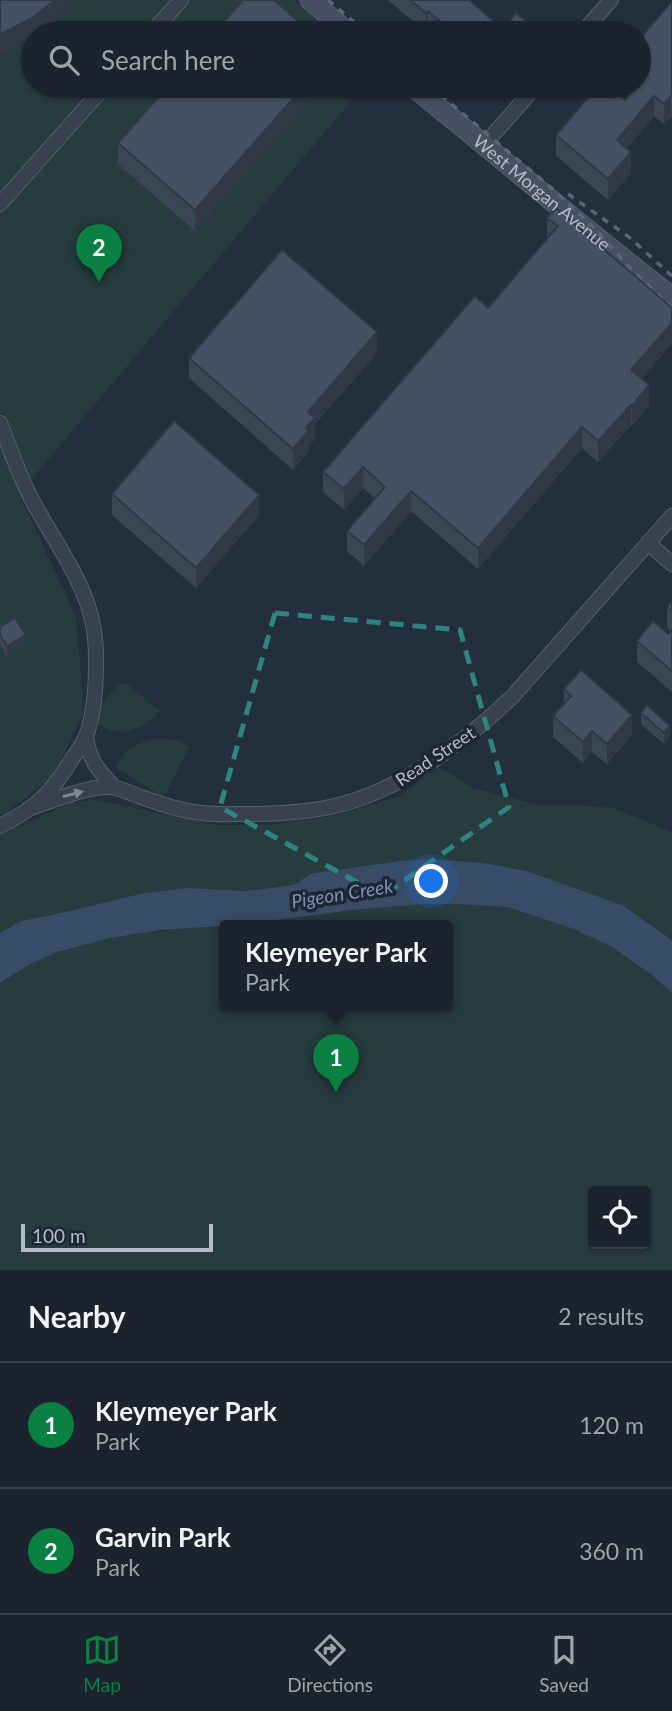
<!DOCTYPE html>
<html lang="en">
<head>
<meta charset="utf-8">
<style>
	:root { --surface:#1b232e; --page:#242b36; --text:#f1f3f6; --muted:#a0a4aa; --line:#39404a; --accent:#0b8043 }
	body { margin:0; font-family:Lato,sans-serif; background:var(--page); color:var(--text) }
	.controls { position:absolute; right:21px; bottom:21px; display:grid; overflow:hidden; border-radius:7px; box-shadow:0 2px 5px #0004 }
	.controls button { width:63px; height:63px; display:grid; place-items:center; padding:0; border:0; border-bottom:2px solid var(--line); background:var(--surface); color:var(--text); font:35px sans-serif }
	.scale { position:absolute; left:21px; bottom:18px; width:192px; box-sizing:border-box; padding-left:7px; border:4px solid #b4bcc9; border-top:0; font-size:19px; line-height:24px; white-space:nowrap; color:#b4bcc9; -webkit-text-stroke:5px #1d2633; paint-order:stroke }
	.you { position:absolute; left:432px; top:882px; width:24px; height:24px; margin:-18px; border:5px solid #fff; border-radius:50%; background:#1a73e8; box-shadow:0 0 0 10px #1a73e833 }
	.badge { display:grid; place-items:center; width:46px; height:46px; border-radius:50%; background:var(--accent); color:#fff; font-size:23px; font-weight:700 }
	.pin { position:absolute; translate:-50% -58px; filter:drop-shadow(0 2px 4px #0008) }
	.pin::after { content:''; position:absolute; top:37px; width:24px; height:21px; background:inherit; clip-path:polygon(0 0,100% 0,50% 100%) }
	.popup { position:absolute; left:219px; top:920px; width:234px; height:91px; box-sizing:border-box; display:grid; place-content:center; border-radius:7px; background:var(--surface); filter:drop-shadow(0 2px 5px #0005); font-size:23px; white-space:nowrap; color:var(--muted) }
	.popup b { font-size:26px; color:var(--text) }
	.popup::after { content:''; position:absolute; left:50%; top:100%; margin-left:-14px; border:14px solid transparent; border-top-color:var(--surface) }
	.list { margin:0; padding:0; list-style:none }
	h2 { display:flex; justify-content:space-between; align-items:center; height:91px; margin:0; padding:0 28px; font-size:30px }
	h2 small { font-size:23px; font-weight:400; color:var(--muted) }
	.list li { display:grid; grid-template-columns:46px 1fr auto; gap:21px; align-items:center; box-sizing:border-box; height:126px; padding:0 28px; border-top:2px solid var(--line) }
	.list b { display:block; font-size:26px; white-space:nowrap }
	.list p { margin:0; font-size:23px; white-space:nowrap; color:var(--muted) }
	.list em { font-size:23px; font-style:normal; color:var(--muted) }
	.icon { flex:none; width:38px; height:38px; fill:none; stroke:currentColor; stroke-width:2; stroke-linecap:round; stroke-linejoin:round }
	.map { position:relative; flex:none; width:672px; height:1270px; overflow:hidden }
	.search { position:absolute; background:var(--surface); box-shadow:0 2px 5px #0004; left:21px; right:21px; top:21px; height:77px; display:flex; align-items:center; gap:18px; box-sizing:border-box; padding:0 24px; border-radius:38px; color:var(--muted); font-size:26px }
	.sheet { height:343px; background:var(--surface) }
	nav { display:flex; justify-content:space-around; align-items:center; box-sizing:border-box; height:98px; border-top:2px solid var(--line); background:var(--surface); font-size:19px; color:var(--muted) }
	nav a { display:grid; justify-items:center; gap:4px }
	nav .on { color:var(--accent) }
	.map>svg:first-child { display:block }
	.green { fill:#263c3f; fill-rule:evenodd }
	.water { fill:#394c67 }
	.lines { fill:none; stroke-linecap:round; stroke-linejoin:round }
	.street-casing { stroke:#565f6c; stroke-width:16 }
	.secondary-casing { stroke:#565f6c; stroke-width:21 }
	.street { stroke:#38414e; stroke-width:14 }
	.secondary { stroke:#465061; stroke-width:19 }
	.rail { stroke:#5a6575; stroke-width:3.5; stroke-dasharray:7 7; stroke-linecap:butt }
	.wall { fill:#3b4654 }
	.shaded-wall { fill:#303945 }
	.building { fill:#455162; stroke:#303945; stroke-width:2 }
	.oneway { fill:#7c8592 }
	.marked { fill:none; stroke:#308480; stroke-width:5; stroke-dasharray:14 9; stroke-linejoin:round }
	.labels { text-anchor:middle; dominant-baseline:central; stroke-width:7; stroke-linejoin:round; paint-order:stroke }
	.street-label { font-size:18px; fill:#b4bcc9; stroke:#1d2633 }
	.water-label { font-size:19px; font-style:italic; fill:#7c92b1; stroke:#1d2633 }
</style>
</head>
<body>
<div class="map">
<svg width="672" height="1270" viewBox="0 0 672 1270">
	<rect width="100%" height="100%" fill="#242f3e"/>
	<g class="green">
		<path d="M0,0H294L333,33H33V86H364L19,494L76,617L84,712L54,775L0,818Z"/>
		<path d="M127,684L160,711C147,725 130,736 110,730C105,729 100,725 95,722L98,709L117,685Z"/>
		<path d="M158,738L179,740L189,747L166,794L160,795L115,767C126,747 137,743 158,738Z"/>
		<path d="M439,768L450,773L473,788L543,806L576,805L613,808L672,832V940L622,905L527,871L484,863L428,859L399,861L310,874L294,885L245,891L188,888L144,893L52,915L21,921L0,933V835L72,802L97,800L216,825H272L337,815L401,796L413,785Z"/>
		<path d="M424,904H457L507,907L574,929L612,947L652,975L672,993V1270H0V983C18,972 37,959 57,952C110,933 168,930 224,926V1006H448V926H225L352,910ZM593,1191H646V1244H593Z"/>
	</g>
	<path class="water" d="M428,859L484,863L527,871L622,905L672,940V993L652,975L612,947L574,929L507,907L457,904H424L352,910L239,925L161,930L110,938L57,952L29,965L0,983V933L21,921L52,915L144,893L188,888L245,891L294,885L310,874L399,861Z"/>
	<g class="lines">
		<defs>
			<g id="street">
				<path d="M151,33L181,0"/>
				<path d="M582,33L611,0"/>
				<path d="M485,144L536,86"/>
				<path d="M0,204L105,86"/>
				<path d="M0,423C10,450 20,477 33,502C53,539 83,579 92,620C99,649 97,708 86,736C83,744 77,751 72,759C52,792 35,809 0,826"/>
				<path d="M648,543L672,564"/>
				<path d="M86,736C89,760 98,770 114,787"/>
				<path d="M34,807C54,800 95,783 116,788C124,790 133,794 141,797C161,804 181,811 202,813C216,815 231,814 245,814C275,814 305,813 334,806C399,792 466,741 513,696L672,516"/>
			</g>
			<g id="secondary">
				<path d="M310,0L349,33"/>
				<path id="s1" d="M412,86C499,156 584,229 672,297"/>
			</g>
		</defs>
		<use href="#street" class="street-casing"/>
		<use href="#secondary" class="secondary-casing"/>
		<use href="#street" class="street"/>
		<use href="#secondary" class="secondary"/>
		<g class="rail">
			<path d="M328,0L367,33"/>
			<path d="M430,86L548,185L593,227L630,268L672,308"/>
			<path d="M568,194L629,237L672,276"/>
		</g>
	</g>
	<g class="wall">
		<path d="M388,0H469L499,33H432L428,30L426,32Z"/>
		<path d="M672,1V116L664,124L654,116L627,148L631,173L608,200L556,156V135L625,100L639,86V40Z"/>
		<path d="M506,26L534,33H506Z"/>
		<path d="M322,86L195,231L118,164V143Z"/>
		<path d="M556,208L642,379L649,405L632,426L631,425L598,462L582,448L478,569L411,511L364,566L347,551V531L375,499L363,488L344,510L323,492V472L488,308L547,238V218Z"/>
		<path d="M377,353L315,424V439L309,445V451L293,470L189,378V358Z"/>
		<path d="M112,494L259,515L196,588L112,515Z"/>
		<path d="M672,601V692L637,662V641L668,634L671,631L667,628V607Z"/>
		<path d="M0,627L26,646L7,657L0,645Z"/>
		<path d="M564,689L632,735L607,764L592,752L583,763L553,737V716L564,704Z"/>
		<path d="M641,713L670,736L664,744L641,724Z"/>
	</g>
	<g class="shaded-wall">
		<path d="M55,0H72L57,20L40,33H33L32,39L5,52L0,53V33Z"/>
		<path d="M428,11V30L426,32V13Z"/>
		<path d="M499,26V33H493Z"/>
		<path d="M304,86H322L195,231V210Z"/>
		<path d="M671,94V115L664,124V104Z"/>
		<path d="M654,96V116L617,161V140Z"/>
		<path d="M631,152V173L608,200V179Z"/>
		<path d="M672,323V344L631,391V370Z"/>
		<path d="M377,332V353L315,424V439L309,445V451L293,470V449L308,412Z"/>
		<path d="M649,385V405L632,426V406Z"/>
		<path d="M631,405V425L598,462V441Z"/>
		<path d="M582,427V448L478,569V548Z"/>
		<path d="M363,467V488L344,510V489Z"/>
		<path d="M411,491V511L364,566V545Z"/>
		<path d="M259,495V515L196,588V568Z"/>
		<path d="M26,635V646L7,657V646Z"/>
		<path d="M632,715V735L607,764V744Z"/>
		<path d="M670,726V736L664,744V733Z"/>
		<path d="M592,731V752L583,763V742Z"/>
	</g>
	<g class="building">
		<path d="M0,0H55L32,18L5,32L0,33Z"/>
		<path d="M243,0H274L312,33H214Z"/>
		<path d="M410,0H469L499,26L493,33H454L428,11L426,13Z"/>
		<path d="M672,1V95L664,104L654,96L617,140L631,152L608,179L556,135L598,86H608L625,100L637,86H639V84L648,73L639,65V40Z"/>
		<path d="M516,13L527,22L524,26L534,33H515L506,26Z"/>
		<path d="M168,86H304L195,210L118,143Z"/>
		<path d="M556,208L672,308V323L631,370L649,385L632,406L631,405L598,441L582,427L478,548L411,491L364,545L347,531L385,487L363,467L344,489L323,472L475,296L488,308L558,226L547,218Z"/>
		<path d="M282,250L377,332L308,412L315,418L306,428L309,430L293,449L189,358Z"/>
		<path d="M174,421L259,495L196,568L112,494Z"/>
		<path d="M672,601V611L667,607Z"/>
		<path d="M15,618L26,635L7,646L0,635V627Z"/>
		<path d="M653,621L668,634L672,630V671L637,641Z"/>
		<path d="M581,670L632,715L607,744L592,731L583,742L553,716L571,696L564,689Z"/>
		<path d="M647,705L670,726L664,733L641,713Z"/>
	</g>
	<defs><path id="oneway-solid" d="M-6-.8H1V-3.2L6.5 0L1 3.2V.8H-6Z" transform="scale(1.75)"/></defs>
	<use class="oneway" href="#oneway-solid" transform="translate(73 794) rotate(-15)"/>
	<path class="marked" d="M275,613L460,630L509,807L382,896L220,807Z"/>
	<g class="labels">
		<g class="street-label">
			<text stroke="none"><textPath href="#s1" startOffset="168">West Morgan Avenue</textPath></text>
			<text transform="translate(435 756) rotate(-34)">Read Street</text>
		</g>
		<g class="water-label">
			<text transform="translate(342 893) rotate(-9)">Pigeon Creek</text>
		</g>
	</g>
</svg>
<div class="controls">
<button><svg class="icon" aria-label="locate" viewBox="0 0 24 24"><circle cx="12" cy="12" r="6"/><path d="M12 2v4M12 18v4M2 12h4M18 12h4"/></svg></button>
</div>
<div class="scale">100 m</div>
<div class="you"></div>
<div class="pin badge" style="left:336px;top:1092px">1</div>
<div class="popup"><b>Kleymeyer Park</b>Park</div>
<div class="pin badge" style="left:99px;top:282px">2</div>
<div class="search"><svg class="icon" aria-label="search" viewBox="0 0 24 24"><circle cx="10" cy="10" r="6"/><path d="M15 15l6 6"/></svg>Search here</div>
</div>
<section class="sheet">
<h2>Nearby<small>2 results</small></h2>
<ul class="list">
<li><span class="badge">1</span><div><b>Kleymeyer Park</b><p>Park</p></div><em>120 m</em></li>
<li><span class="badge">2</span><div><b>Garvin Park</b><p>Park</p></div><em>360 m</em></li>
</ul>
</section>
<nav>
<a class="on"><svg class="icon" aria-label="map" viewBox="0 0 24 24"><path d="M3 6l6-2 6 2 6-2v14l-6 2-6-2-6 2zM9 4v14M15 6v14"/></svg>Map</a>
<a><svg class="icon" aria-label="directions" viewBox="0 0 24 24"><path d="M12 3l9 9-9 9-9-9zM9 14v-3h6M13 9l2 2-2 2"/></svg>Directions</a>
<a><svg class="icon" aria-label="saved" viewBox="0 0 24 24"><path d="M7 4h10v16l-5-4-5 4z"/></svg>Saved</a>
</nav>
</body>
</html>
